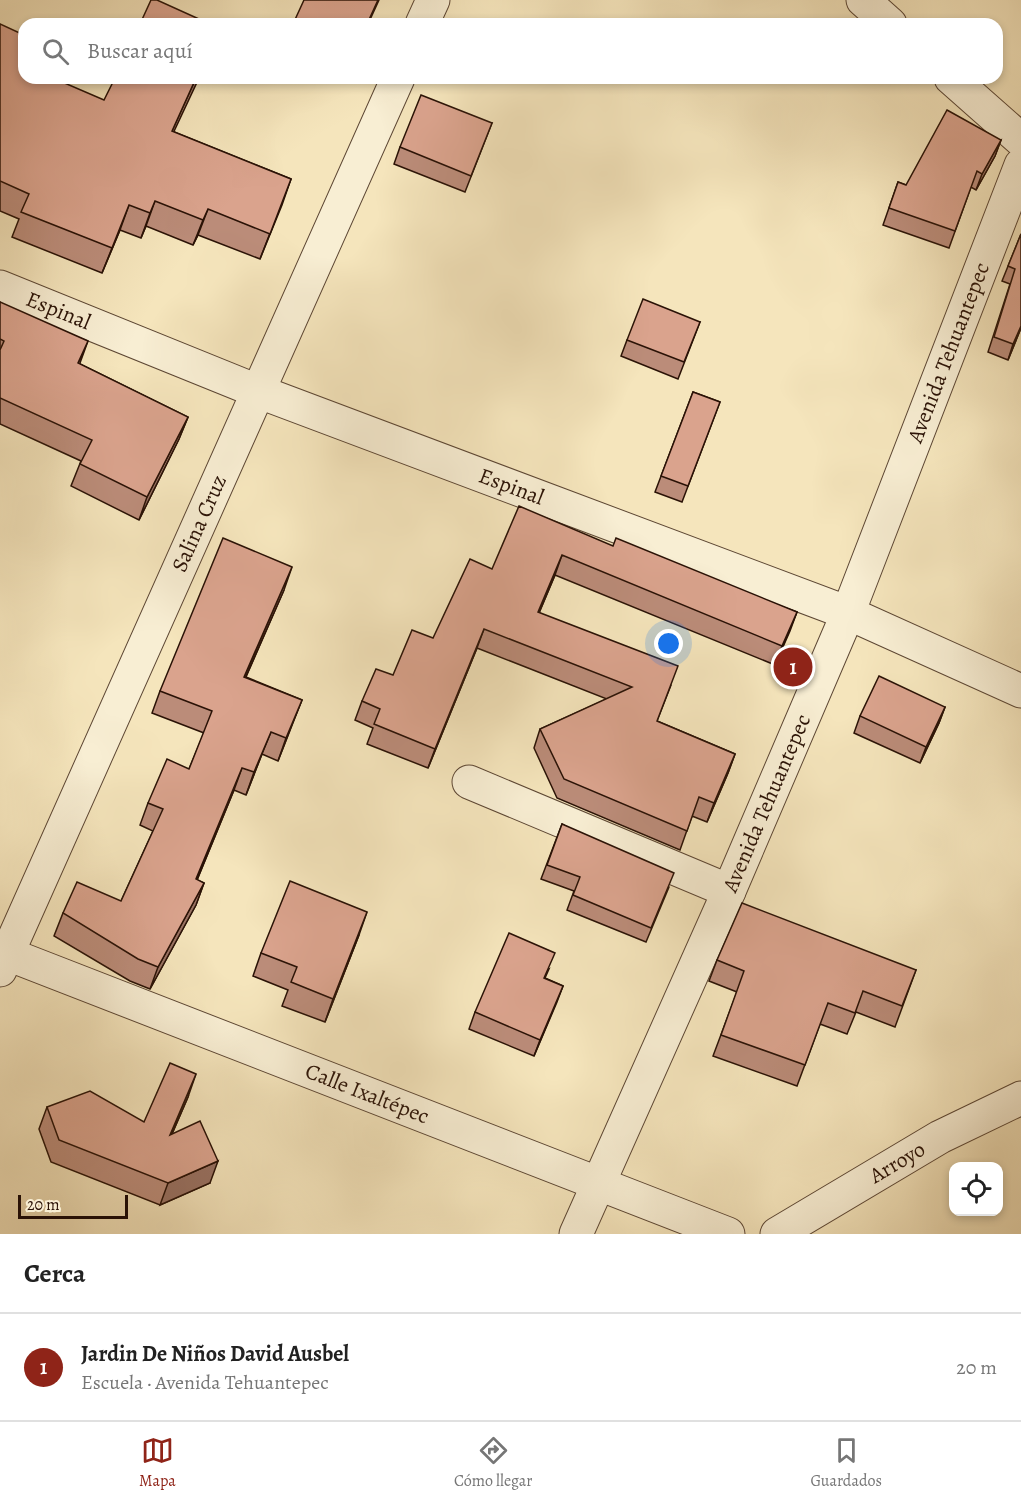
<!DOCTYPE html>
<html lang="es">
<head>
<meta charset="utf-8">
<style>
	:root { --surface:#fff; --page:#f6f6f6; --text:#222; --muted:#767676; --line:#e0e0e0; --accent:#8f2418 }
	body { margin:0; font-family:Alegreya,serif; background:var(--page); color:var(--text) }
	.controls { position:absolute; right:18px; bottom:18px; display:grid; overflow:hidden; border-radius:12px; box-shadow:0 3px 9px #0003 }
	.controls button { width:54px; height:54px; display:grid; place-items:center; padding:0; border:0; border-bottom:2px solid var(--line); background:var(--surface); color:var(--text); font:30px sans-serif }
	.scale { position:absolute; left:18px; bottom:15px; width:110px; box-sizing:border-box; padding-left:6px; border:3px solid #2a1206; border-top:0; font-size:16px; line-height:21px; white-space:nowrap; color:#2a1206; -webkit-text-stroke:4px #f8eed3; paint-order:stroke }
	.you { position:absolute; left:669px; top:644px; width:21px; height:21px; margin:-15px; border:4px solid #fff; border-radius:50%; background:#1a73e8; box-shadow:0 0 0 9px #1a73e833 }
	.badge { display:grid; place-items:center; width:39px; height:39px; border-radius:50%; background:var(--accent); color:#fff; font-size:20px; font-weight:700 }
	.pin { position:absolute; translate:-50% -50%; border:3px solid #fff; box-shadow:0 2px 6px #0006 }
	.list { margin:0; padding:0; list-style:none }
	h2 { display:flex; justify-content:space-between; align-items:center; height:78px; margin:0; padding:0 24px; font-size:26px }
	h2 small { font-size:20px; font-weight:400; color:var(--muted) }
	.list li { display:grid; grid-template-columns:39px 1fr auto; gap:18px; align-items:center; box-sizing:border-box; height:108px; padding:0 24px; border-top:2px solid var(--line) }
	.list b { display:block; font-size:22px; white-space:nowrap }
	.list p { margin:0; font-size:20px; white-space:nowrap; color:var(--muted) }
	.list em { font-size:20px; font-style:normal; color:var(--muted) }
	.icon { flex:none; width:33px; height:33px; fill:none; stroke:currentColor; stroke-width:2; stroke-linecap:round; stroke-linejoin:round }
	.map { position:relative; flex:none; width:1021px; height:1234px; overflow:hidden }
	.search { position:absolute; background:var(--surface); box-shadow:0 3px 9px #0003; left:18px; right:18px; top:18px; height:66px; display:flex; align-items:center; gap:15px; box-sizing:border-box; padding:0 21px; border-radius:18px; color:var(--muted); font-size:22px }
	.sheet { height:186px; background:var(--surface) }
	nav { display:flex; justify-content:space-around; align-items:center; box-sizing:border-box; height:84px; border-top:2px solid var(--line); background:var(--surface); font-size:16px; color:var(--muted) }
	nav a { display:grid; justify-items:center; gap:3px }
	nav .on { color:var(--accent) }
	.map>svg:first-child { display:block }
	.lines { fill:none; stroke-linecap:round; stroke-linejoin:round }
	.minor-casing { stroke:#5d4734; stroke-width:35 }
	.minor { stroke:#f8eed3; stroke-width:33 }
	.wall { fill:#bb8c79; stroke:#2a1206; stroke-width:1.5 }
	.shaded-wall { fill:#997263; stroke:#2a1206; stroke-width:1.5 }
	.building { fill:#daa38d; stroke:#2a1206; stroke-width:1.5 }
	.labels { text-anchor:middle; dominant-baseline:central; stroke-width:6; stroke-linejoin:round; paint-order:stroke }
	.street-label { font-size:22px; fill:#2a1206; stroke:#f8eed3 }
</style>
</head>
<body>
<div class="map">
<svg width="1021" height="1234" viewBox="0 0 1021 1234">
	<rect width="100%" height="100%" fill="#f5e5bc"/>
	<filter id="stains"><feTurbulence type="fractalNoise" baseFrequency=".00333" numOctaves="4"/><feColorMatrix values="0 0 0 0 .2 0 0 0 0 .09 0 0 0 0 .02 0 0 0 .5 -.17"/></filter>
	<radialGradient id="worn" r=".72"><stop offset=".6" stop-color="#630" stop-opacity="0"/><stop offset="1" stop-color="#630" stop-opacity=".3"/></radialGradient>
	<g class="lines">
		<defs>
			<g id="minor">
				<path d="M863,0L890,24"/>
				<path d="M422,24L433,0"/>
				<path d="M951,78L1021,140"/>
				<path id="s1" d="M0,287L257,391L848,613L1021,691"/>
				<path d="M469,782L729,891"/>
				<path id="s2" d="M0,951L728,1234"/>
				<path id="s3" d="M0,970L398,78"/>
				<path id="s4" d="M576,1234L729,891L848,613L1021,165"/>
				<path id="s5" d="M777,1234L940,1137L1021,1098"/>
			</g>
		</defs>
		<use href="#minor" class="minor-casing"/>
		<use href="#minor" class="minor"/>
	</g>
	<g class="wall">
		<path d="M0,24L24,78L174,132L291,179L260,259L198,235L193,245L146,226L141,238L120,230L102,273L12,237L19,219L0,211Z"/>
		<path d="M492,123L465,192L394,164L400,147Z"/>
		<path d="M1001,140L995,156L976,190L971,187L949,248L883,225L898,182L906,185Z"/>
		<path d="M1021,234V328L1008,360L988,352L1010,284L1002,281Z"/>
		<path d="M0,302L80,364L188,417L179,439L139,520L71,486L81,461L0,424Z"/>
		<path d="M700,322L678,379L621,356L627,340Z"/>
		<path d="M693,392L720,402L682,502L655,492Z"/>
		<path d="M613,546L797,612L775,665L555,575L539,613L671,685L657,721L735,754L728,773L707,822L692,816L680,850L557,798L534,748L540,729L607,699L477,648L428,768L367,744L373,728L355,720L362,701L393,675L433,638L492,569Z"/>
		<path d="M284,590L246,677L302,700L278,761L262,754L246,795L234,790L197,880L204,883L196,905L150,989L130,981L54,936L63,913L121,901L153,831L140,825L148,803L189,769L204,733L152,713L160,691Z"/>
		<path d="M945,707L939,723L920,763L854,733L860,716Z"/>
		<path d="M562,824L669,887L646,942L567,910L574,891L541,879Z"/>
		<path d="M359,935L325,1022L282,1006L288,990L253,976L261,953Z"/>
		<path d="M717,960L916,970L895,1027L856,1012L847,1034L820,1024L797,1086L713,1056L737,992L709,981Z"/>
		<path d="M549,969L545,978L563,986L534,1056L469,1029L475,1012Z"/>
		<path d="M188,1097L172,1134L210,1183L160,1205L51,1162L39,1129L47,1107L144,1122Z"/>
	</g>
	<g class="shaded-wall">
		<path d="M378,0H379L368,24H367Z"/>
		<path d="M196,78H199L162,157L172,131Z"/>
		<path d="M1001,140L995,156L976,190L982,174Z"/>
		<path d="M291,179L282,205L260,259L270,234Z"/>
		<path d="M155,201L146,226L141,238L150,213Z"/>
		<path d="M129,205L120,230L102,273L112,248Z"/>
		<path d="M208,209L198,235L193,245L203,220Z"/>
		<path d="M1021,326V328L1008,360L1013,344Z"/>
		<path d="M88,341L80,363L70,385L78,363Z"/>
		<path d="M188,417L179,439L139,520L147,497Z"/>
		<path d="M562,555L555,575L531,632L538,612Z"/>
		<path d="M292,567L284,590L236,699L244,677Z"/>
		<path d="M797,612L790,631L775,665L782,646Z"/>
		<path d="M484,629L477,648L428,768L435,749Z"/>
		<path d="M302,700L293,722L278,761L286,738Z"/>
		<path d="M945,707L939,723L920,763L926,747Z"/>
		<path d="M271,732L262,754L246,795L254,772Z"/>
		<path d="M735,754L728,773L707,822L714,803Z"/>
		<path d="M242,768L234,790L188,902L196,879Z"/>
		<path d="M204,883L196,905L150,989L158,967Z"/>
		<path d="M367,912L359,935L325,1022L333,999Z"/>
		<path d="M563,986L557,1002L534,1056L540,1040Z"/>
		<path d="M196,1074L188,1097L162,1157L170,1135Z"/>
		<path d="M218,1161L210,1183L160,1205L168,1183Z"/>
	</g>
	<g class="building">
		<path d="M151,0H157L210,24H140Z"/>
		<path d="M304,0H378L367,24H293Z"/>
		<path d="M0,24L24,35V78H53L104,100L115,78H196L172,131L291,179L270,234L208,209L203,220L155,201L150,213L129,205L112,248L21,212L29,194L0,181Z"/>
		<path d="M421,95L492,123L471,176L400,147Z"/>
		<path d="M947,110L1001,140L982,174L977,171L955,231L889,208L898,182L906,185Z"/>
		<path d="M1021,234V326L1013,344L994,337L1015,269L1008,266Z"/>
		<path d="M643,299L700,322L684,362L627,340Z"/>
		<path d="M0,302L88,341L78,363L188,417L147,497L80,464L92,440L0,398V350L4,341L0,339Z"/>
		<path d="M693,392L720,402L688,486L661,476Z"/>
		<path d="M519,506L613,546L616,538L797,612L782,646L562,555L538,612L678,666L657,721L735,754L714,803L699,797L687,831L564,779L540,729L632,687L484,629L435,749L374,724L380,709L362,701L376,669L393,675L412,630L433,638L470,559L492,569Z"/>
		<path d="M223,538L292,567L244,677L302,700L286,738L271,732L254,772L242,768L196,879L204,883L158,967L138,959L63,913L77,882L121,901L163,809L148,803L167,759L189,769L212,711L160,691Z"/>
		<path d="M879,676L945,707L926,747L860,716Z"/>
		<path d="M562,824L674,873L651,928L573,895L580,877L547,865Z"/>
		<path d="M290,881L367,912L333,999L291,982L297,967L261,953Z"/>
		<path d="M742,903L916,970L902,1006L863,991L855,1013L828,1003L805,1065L721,1035L744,971L717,960Z"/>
		<path d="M509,933L555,953L544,978L563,986L540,1040L475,1012Z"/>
		<path d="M170,1063L196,1074L170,1135L200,1121L218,1161L168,1183L59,1140L47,1107L90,1091L144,1122Z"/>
	</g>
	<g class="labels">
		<g class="street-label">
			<text stroke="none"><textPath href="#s1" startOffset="63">Espinal</textPath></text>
			<text stroke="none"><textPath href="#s4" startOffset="957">Avenida Tehuantepec</textPath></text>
			<text stroke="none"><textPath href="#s1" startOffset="549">Espinal</textPath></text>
			<text stroke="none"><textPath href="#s3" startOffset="489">Salina Cruz</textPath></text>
			<text stroke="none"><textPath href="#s4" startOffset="471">Avenida Tehuantepec</textPath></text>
			<text stroke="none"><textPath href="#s2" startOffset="394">Calle Ixaltépec</textPath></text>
			<text stroke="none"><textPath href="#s5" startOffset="140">Arroyo</textPath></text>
		</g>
	</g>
	<rect width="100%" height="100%" filter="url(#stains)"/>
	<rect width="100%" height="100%" fill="url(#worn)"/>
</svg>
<div class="controls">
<button><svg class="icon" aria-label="locate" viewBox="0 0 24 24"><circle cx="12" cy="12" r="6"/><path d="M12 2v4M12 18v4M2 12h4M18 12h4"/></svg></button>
</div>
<div class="scale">20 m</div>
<div class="you"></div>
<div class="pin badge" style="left:793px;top:667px">1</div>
<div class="search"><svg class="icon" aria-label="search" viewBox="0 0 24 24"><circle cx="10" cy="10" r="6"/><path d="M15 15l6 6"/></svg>Buscar aquí</div>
</div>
<section class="sheet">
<h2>Cerca<small></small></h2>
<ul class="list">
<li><span class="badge">1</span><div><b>Jardin De Niños David Ausbel</b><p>Escuela · Avenida Tehuantepec</p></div><em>20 m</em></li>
</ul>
</section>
<nav>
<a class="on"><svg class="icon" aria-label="map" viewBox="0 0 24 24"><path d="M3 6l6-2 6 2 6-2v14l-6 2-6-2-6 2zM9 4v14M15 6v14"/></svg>Mapa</a>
<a><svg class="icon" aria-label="directions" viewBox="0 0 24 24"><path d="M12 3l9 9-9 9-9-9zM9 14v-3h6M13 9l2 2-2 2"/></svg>Cómo llegar</a>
<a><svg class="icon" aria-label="saved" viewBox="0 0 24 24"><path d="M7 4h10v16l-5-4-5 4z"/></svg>Guardados</a>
</nav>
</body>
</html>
